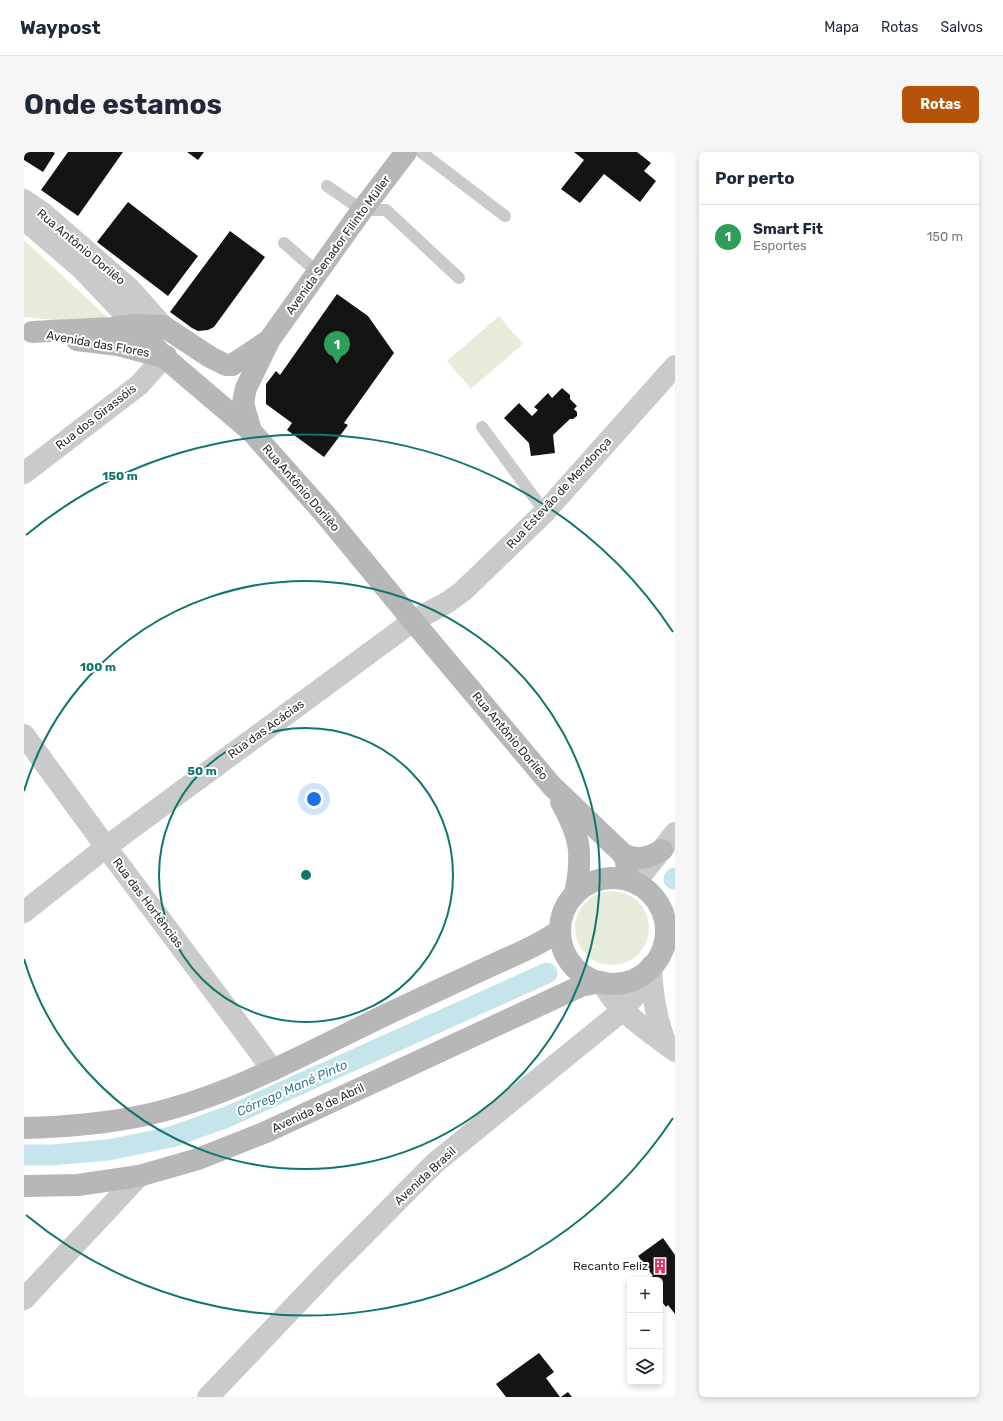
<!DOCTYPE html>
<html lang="pt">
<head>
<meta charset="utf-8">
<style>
	:root { --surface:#fff; --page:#f6f6f7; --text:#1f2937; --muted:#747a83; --line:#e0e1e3; --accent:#b45309 }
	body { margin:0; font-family:Rubik,sans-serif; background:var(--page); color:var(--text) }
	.controls { position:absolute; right:12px; bottom:12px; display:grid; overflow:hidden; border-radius:6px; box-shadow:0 2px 6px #0003 }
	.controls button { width:36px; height:36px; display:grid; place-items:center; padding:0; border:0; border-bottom:1px solid var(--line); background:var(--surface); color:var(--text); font:20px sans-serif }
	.you { position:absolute; left:290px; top:647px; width:14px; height:14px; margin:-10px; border:3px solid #fff; border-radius:50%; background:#1a73e8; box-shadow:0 0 0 6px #1a73e833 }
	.badge { display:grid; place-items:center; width:26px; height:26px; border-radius:50%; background:var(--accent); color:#fff; font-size:13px; font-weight:700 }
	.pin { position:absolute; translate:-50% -33px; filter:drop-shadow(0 1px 2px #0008) }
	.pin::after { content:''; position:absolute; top:21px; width:14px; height:12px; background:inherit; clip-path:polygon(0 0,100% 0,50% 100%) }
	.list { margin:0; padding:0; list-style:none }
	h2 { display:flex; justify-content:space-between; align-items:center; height:52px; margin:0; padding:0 16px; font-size:17px }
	h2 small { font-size:13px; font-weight:400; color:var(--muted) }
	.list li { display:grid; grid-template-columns:26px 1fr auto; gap:12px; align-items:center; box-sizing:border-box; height:64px; padding:0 16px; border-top:1px solid var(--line) }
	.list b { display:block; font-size:15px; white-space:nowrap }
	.list p { margin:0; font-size:13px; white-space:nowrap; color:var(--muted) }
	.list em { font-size:13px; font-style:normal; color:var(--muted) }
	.icon { flex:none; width:22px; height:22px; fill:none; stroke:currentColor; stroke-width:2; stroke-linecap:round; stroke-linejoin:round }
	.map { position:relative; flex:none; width:651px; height:1245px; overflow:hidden; border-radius:6px }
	header { display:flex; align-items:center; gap:24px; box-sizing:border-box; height:56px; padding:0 20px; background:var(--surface); border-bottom:1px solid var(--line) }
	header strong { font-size:19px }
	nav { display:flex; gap:22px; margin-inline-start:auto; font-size:14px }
	.intro { display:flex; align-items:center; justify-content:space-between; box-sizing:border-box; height:96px; padding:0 24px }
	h1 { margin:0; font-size:28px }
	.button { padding:10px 18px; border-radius:6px; background:var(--accent); color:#fff; font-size:14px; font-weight:700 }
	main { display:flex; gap:24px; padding:0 24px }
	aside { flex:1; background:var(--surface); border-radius:6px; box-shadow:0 2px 6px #0003 }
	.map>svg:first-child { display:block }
	.green { fill:#e6ebda }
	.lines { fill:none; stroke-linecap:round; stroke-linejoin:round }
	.canal { stroke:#c5e4eb; stroke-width:21 }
	.building { fill:#141414 }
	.service { stroke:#cacaca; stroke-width:12 }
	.minor { stroke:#cacaca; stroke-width:22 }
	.tertiary { stroke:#cacaca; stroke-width:22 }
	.secondary { stroke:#b7b7b7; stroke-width:22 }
	.ring { fill:none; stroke:#0f766e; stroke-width:2 }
	.labels { text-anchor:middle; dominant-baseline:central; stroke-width:4; stroke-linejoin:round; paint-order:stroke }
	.street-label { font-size:12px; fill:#2d2d2d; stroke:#fff }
	.poi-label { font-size:12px; fill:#2d2d2d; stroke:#fff; text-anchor:end }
	.water-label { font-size:13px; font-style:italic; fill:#3a7f8f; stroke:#fff }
	.centre { fill:#0f766e; stroke:#fff; stroke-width:2 }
	.ring-label { font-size:12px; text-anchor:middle; font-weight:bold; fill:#0f766e; stroke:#fff; stroke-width:4; stroke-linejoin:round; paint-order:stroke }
</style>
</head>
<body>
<header>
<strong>Waypost</strong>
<nav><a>Mapa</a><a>Rotas</a><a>Salvos</a></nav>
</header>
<div class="intro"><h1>Onde estamos</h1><a class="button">Rotas</a></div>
<main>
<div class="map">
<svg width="651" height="1245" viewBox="0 0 651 1245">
	<rect width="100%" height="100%" fill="#fff"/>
	<g class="green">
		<path d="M0,88L83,165L84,166L78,173L0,165Z"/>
		<path d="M475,164L499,192L447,237L423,209Z"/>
		<circle cx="588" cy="776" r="37"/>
	</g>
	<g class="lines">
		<g class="canal">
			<path d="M650,727L651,726"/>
			<path d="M0,1003H28L84,998L147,985L203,965L523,821"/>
		</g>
	</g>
	<g class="building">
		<path d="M0,0H29L31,1L19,20L0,8Z"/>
		<path d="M44,0H99L54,64L17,38Z"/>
		<path d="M163,0H180L174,8Z"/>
		<path d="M550,0H613L627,11L620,19L632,29L616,50L580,22L556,51L537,37L560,8Z"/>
		<path d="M104,50L174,104L144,144L73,90Z"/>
		<path d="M206,79L241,105L190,175L184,178L174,179L168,176L146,160Z"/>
		<path d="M313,142L344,164L370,201L320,271L324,273L300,305L263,278L268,271L242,252V232L252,219L256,223Z"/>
		<path d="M538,236L546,243V247L553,254L550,257L553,260V264L549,267H546L529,283L531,301L507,304L505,291L480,266L495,251L508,264L514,258L510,255L524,241L528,246Z"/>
		<path d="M639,1086L651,1103V1162L644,1153L642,1155L636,1147V1128H623L629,1124L614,1104Z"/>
		<path d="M515,1201L530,1220L522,1226L536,1245H482L472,1232Z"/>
		<path d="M544,1240L548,1245H537Z"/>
	</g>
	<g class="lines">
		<g class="service">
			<path d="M397,0L481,64"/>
			<path d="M303,34L338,58H362L435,126"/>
			<path d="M260,91L293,120"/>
			<path d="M458,275L521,360"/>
		</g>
		<g class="minor">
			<path d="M0,321L115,233L140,205"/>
			<path d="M0,583L82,695L249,918"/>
			<path d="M0,760L82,695L389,469"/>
			<path d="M627,815C628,842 632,867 642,892"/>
			<path d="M578,830C593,860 626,880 651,899"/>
			<path d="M0,1147L115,1024"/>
			<path d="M184,1245L303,1120L411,1011L599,858L616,837L627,814"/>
		</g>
		<g class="tertiary">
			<path d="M0,48L19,61L106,137L139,174"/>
			<path d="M0,64L9,75L58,117L111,173"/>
			<path d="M389,469L424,450L439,439L521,360L651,214"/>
			<path d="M611,731L651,681"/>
			<path d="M640,795L651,781"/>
		</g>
		<g class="secondary">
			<path d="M111,173L140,205L227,279L300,361L389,469L527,633L599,702L602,709L604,728"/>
			<path d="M8,180L88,176L111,173L139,174L186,205L202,213H208L244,189"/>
			<path d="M53,188L94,193L140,205L142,204"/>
			<path d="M227,279L219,251L222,236L246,187L338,58L382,0"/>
			<path d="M537,650C557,686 559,702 551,742"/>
			<path d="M599,702C611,709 626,706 638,698"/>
			<circle cx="589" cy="779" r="53"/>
			<path d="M0,976C39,975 78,972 117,964C213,944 299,891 387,851C416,837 445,824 475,810C495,801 517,792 536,778"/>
			<path d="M0,1034L54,1033L115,1024L174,1007L242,980L557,834L575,830"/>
		</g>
	</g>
	<g class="ring">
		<circle cx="282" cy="723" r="147"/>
		<path d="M0 639A294 294 0 1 1 0 807"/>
		<path d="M649 966A440 440 0 0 1 2 1063M2 383A440 440 0 0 1 649 480"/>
	</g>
	<defs>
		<symbol id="building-bare" viewBox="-9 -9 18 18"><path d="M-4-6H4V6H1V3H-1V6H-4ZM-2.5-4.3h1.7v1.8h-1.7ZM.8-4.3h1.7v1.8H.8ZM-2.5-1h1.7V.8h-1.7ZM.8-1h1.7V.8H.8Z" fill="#e82b5e" stroke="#fff" stroke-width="2.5" paint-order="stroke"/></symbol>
	</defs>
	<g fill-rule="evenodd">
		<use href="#building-bare" x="625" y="1103" width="22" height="22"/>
	</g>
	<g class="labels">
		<g class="street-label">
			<text transform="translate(314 93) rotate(-54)">Avenida Senador Filinto Müller</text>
			<text transform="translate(57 95) rotate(40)">Rua Antônio Dorilêo</text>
			<text transform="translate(74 192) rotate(10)">Avenida das Flores</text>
			<text transform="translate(72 265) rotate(-38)">Rua dos Girassóis</text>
			<text transform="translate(277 336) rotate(49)">Rua Antônio Dorilêo</text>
			<text transform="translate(535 341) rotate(-47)">Rua Estevão de Mendonça</text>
			<text transform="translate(242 577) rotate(-36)">Rua das Acácias</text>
			<text transform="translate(486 584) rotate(50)">Rua Antônio Dorilêo</text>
			<text transform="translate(124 751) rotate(53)">Rua das Hortências</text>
			<text transform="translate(294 956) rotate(-25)">Avenida 8 de Abril</text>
			<text transform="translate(401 1024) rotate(-43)">Avenida Brasil</text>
		</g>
		<g class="poi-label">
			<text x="624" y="1114">Recanto Feliz</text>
		</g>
		<g class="water-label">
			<text transform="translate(268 936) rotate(-24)">Córrego Mané Pinto</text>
		</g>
	</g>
	<circle cx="282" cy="723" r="6" class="centre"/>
	<g class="ring-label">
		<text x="96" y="328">150 m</text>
		<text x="74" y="519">100 m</text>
		<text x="178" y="623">50 m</text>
	</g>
</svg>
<div class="controls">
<button>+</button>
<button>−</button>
<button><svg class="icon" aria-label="layers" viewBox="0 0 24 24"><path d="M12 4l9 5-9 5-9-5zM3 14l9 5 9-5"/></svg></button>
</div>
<div class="you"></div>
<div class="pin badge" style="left:313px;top:212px;background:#2e9e5b">1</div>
</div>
<aside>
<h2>Por perto<small></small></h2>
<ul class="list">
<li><span class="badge" style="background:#2e9e5b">1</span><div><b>Smart Fit</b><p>Esportes</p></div><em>150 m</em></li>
</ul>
</aside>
</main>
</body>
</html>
